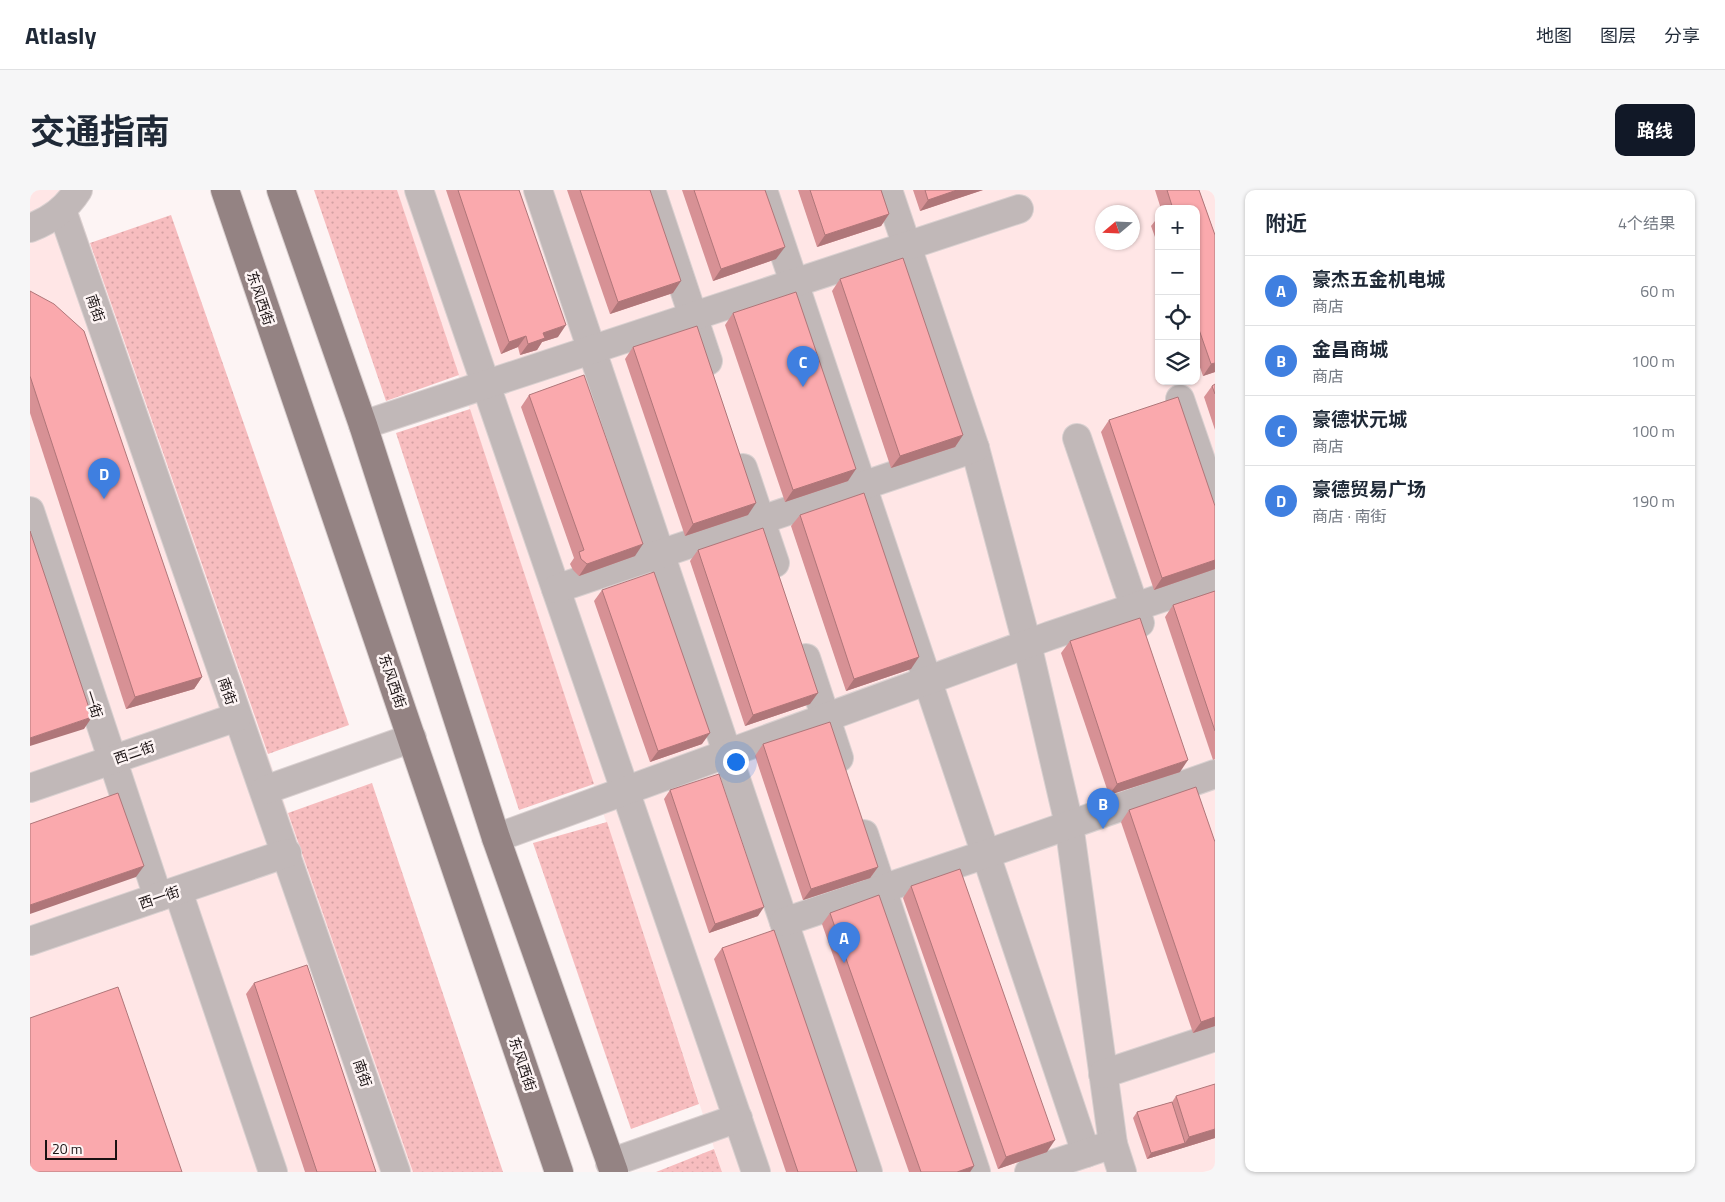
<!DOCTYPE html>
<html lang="zh">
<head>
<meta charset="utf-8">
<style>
	:root { --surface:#fff; --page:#f6f6f7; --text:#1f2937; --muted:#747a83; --line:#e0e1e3; --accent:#111827 }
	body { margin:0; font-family:"Titillium Web","Noto Sans SC",sans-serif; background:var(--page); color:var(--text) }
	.controls { position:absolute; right:15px; top:15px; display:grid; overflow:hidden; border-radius:10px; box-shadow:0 1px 4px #0004 }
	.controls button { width:45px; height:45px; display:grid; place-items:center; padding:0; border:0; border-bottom:1px solid var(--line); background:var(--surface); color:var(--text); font:25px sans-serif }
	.compass { position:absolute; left:1065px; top:15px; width:45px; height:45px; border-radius:50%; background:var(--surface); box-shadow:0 1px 4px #0004; rotate:251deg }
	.scale { position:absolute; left:15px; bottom:12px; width:72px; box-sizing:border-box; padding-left:5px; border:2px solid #1a1213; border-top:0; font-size:14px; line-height:18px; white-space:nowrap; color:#1a1213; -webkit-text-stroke:4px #fdf4f4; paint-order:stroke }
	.you { position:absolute; left:705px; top:571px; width:18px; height:18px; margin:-12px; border:4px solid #fff; border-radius:50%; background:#1a73e8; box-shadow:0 0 0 8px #1a73e833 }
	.badge { display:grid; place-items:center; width:32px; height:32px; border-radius:50%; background:var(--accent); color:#fff; font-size:16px; font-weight:700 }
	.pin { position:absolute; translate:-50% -41px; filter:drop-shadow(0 1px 2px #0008) }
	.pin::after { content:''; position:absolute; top:26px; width:18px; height:15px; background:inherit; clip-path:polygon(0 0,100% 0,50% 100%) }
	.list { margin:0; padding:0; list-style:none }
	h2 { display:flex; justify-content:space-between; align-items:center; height:65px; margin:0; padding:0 20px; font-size:21px }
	h2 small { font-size:16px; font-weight:400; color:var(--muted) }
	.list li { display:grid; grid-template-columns:32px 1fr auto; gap:15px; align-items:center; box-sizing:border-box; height:70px; padding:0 20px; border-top:1px solid var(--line) }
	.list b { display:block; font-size:19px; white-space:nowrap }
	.list p { margin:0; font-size:16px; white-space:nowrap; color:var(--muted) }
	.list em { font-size:16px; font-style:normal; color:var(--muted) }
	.icon { flex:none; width:28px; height:28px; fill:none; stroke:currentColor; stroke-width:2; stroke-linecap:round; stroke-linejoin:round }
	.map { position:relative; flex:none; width:1185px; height:982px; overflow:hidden; border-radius:10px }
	header { display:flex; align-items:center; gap:30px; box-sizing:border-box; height:70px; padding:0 25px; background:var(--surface); border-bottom:1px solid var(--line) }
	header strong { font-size:24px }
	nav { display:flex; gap:28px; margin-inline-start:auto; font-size:18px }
	.intro { display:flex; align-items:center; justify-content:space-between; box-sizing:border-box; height:120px; padding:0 30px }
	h1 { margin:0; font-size:35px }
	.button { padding:12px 22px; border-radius:10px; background:var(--accent); color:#fff; font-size:18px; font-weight:700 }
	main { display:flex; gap:30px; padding:0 30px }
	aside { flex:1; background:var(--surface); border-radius:10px; box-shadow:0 1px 4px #0004 }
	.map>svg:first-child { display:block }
	.built { fill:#ffe6e6; fill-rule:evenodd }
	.garden { fill:url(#garden-dots) }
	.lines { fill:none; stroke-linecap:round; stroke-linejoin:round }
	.minor-casing { stroke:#d9d0d0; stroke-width:30 }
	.major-casing { stroke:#d9d0d0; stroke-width:30 }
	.minor { stroke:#c1b8b8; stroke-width:28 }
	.major { stroke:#948383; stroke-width:28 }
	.wall { fill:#d79195 }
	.shaded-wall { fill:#af7679 }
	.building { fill:#faa9ad; stroke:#af7679 }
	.labels { text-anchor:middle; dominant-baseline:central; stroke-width:5; stroke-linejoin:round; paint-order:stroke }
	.street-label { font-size:14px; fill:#1a1213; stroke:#fdf4f4 }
</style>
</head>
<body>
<header>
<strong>Atlasly</strong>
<nav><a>地图</a><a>图层</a><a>分享</a></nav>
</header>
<div class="intro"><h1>交通指南</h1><a class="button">路线</a></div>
<main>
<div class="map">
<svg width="1185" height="982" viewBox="0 0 1185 982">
	<defs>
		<pattern id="garden-dots" width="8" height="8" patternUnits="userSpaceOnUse" patternTransform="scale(1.25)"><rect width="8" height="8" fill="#f7bdbf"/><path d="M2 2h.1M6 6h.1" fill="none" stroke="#d3a1a3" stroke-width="1.8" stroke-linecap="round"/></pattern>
	</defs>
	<rect width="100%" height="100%" fill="#fdf4f4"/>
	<g class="built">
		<path d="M0,0H41L383,982H0Z"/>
		<path d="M367,0H1185V979L1173,982H692ZM1129,19H1166V191H1129ZM1072,22H1102V52H1072Z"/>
	</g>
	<g class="garden">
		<path d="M284,0H367L429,185L356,211Z"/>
		<path d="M141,25L319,535L238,564L60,53Z"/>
		<path d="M440,219L564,594L489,620L366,243Z"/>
		<path d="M342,593L473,982H383L258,623Z"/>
		<path d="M577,632L669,914L601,939L503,653Z"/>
		<path d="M684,959L692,982H626Z"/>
	</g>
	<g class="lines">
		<defs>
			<g id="minor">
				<path d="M389,0L726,982"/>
				<path d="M508,0L838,982"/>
				<path d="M621,0L678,171"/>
				<path d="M733,0L1056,963"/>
				<path d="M858,0L945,258L997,454L1039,634L1083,954"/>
				<path d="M32,20L366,982"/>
				<path d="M0,38C21,30 36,19 48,0"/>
				<path d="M1150,209L1185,311"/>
				<path d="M333,235L989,19"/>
				<path d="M1047,248L1110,433"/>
				<path d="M713,278L745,373"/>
				<path d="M0,321L128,707"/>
				<path d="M526,399L945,258"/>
				<path d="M776,468L809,568"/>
				<path d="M0,598L207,527"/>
				<path d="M235,600L382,548"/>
				<path d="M834,644L946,982"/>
				<path d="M466,648L1019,446L1185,390"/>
				<path d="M148,701L243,982"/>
				<path d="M754,732L956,664L1185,584"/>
				<path d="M0,751L257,663"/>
				<path d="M1073,884L1185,847"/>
				<path d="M580,973L708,928"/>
				<path d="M999,982L1083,954L1092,982"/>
			</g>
			<g id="major">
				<path d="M195,0L529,982"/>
				<path d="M251,0L333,235L466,648L584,982"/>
			</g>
		</defs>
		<use href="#minor" class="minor-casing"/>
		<use href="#major" class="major-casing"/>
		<use href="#minor" class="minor"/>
		<use href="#major" class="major"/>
	</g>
	<g class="wall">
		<path d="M416,0H489L528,147L512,152L507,160L490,165L488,157L471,164Z"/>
		<path d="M537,0H620L643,103L580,124Z"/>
		<path d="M652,0H735L746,69L683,91Z"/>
		<path d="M768,0H851L859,24L851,36L787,57Z"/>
		<path d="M883,0H953L890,21Z"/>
		<path d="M1125,0H1169L1185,45V182L1173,186L1166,166V19H1131Z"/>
		<path d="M1129,26V58L1121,36Z"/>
		<path d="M810,89L933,245L925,257L861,278L802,101Z"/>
		<path d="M0,101L172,487L164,499L96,519L0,223Z"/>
		<path d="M703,123L818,291L755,312L695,135Z"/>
		<path d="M603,157L718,325L655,346L595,169Z"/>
		<path d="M1185,194V240L1174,207L1182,196Z"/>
		<path d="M499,205L605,366L549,386L543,380L540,374L544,368L491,217Z"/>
		<path d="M1079,230L1185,316V379L1124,400L1071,242Z"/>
		<path d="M770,325L881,479L816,501L761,336Z"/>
		<path d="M668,360L780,514L715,536L660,371Z"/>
		<path d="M572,400L672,554L620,572L564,411Z"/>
		<path d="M1185,401V569L1183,570L1135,427L1143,415Z"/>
		<path d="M1040,451L1150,582L1079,605L1031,463Z"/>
		<path d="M733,554L848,677L840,688L773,710L725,566Z"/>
		<path d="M640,600L728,726L679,743L634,609Z"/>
		<path d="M1099,620L1185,652V836L1163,843L1091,632Z"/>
		<path d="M881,696L1017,962L968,979L873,708Z"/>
		<path d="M800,723L944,976L940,982H879L792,734Z"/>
		<path d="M692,758L827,982H756L684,769Z"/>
		<path d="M224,793L346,982H275L216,804Z"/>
		<path d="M1146,906L1185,948L1117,969L1103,928L1107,922L1142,912Z"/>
	</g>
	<g class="shaded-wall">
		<path d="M927,0H953L890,21L898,10Z"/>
		<path d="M859,24L851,36L787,57L795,45Z"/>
		<path d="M755,57L746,69L683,91L691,79Z"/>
		<path d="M651,91L643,103L580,124L588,112Z"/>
		<path d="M536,135L528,147L512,152L507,160L490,165L498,154L513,143Z"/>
		<path d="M496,146L488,157L471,164L479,152Z"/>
		<path d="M1185,173V182L1173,186L1181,174Z"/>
		<path d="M933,245L925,257L861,278L870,266Z"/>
		<path d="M826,279L818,291L755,312L763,300Z"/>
		<path d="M726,313L718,325L655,346L663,334Z"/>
		<path d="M613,354L605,366L549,386L557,374Z"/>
		<path d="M1185,370V379L1124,400L1132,388Z"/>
		<path d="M889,467L881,479L816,501L824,489Z"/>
		<path d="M172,487L164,499L96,519L105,507Z"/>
		<path d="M788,503L780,514L715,536L723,525Z"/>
		<path d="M62,527L54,539L0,556V548Z"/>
		<path d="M680,543L672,554L620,572L628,561Z"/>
		<path d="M1158,570L1150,582L1079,605L1087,594Z"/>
		<path d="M114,676L106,687L0,724V715Z"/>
		<path d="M848,677L840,688L773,710L781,699Z"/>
		<path d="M734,717L728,726L679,743L685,734Z"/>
		<path d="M1185,827V836L1163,843L1171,832Z"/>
		<path d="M1185,939V948L1117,969L1121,963L1155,953L1159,947Z"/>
		<path d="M1025,950L1017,962L968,979L976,967Z"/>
		<path d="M944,976L940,982H927Z"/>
	</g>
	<g class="building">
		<path d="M428,0H489L536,135L513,143L515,148L498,154L496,146L479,152Z"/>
		<path d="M550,0H620L651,91L588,112Z"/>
		<path d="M664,0H735L755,57L691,79Z"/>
		<path d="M780,0H851L859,24L795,45Z"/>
		<path d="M895,0H927L898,10Z"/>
		<path d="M1137,0H1169L1185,45V173L1181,174L1166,131V19H1143Z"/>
		<path d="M873,68L933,245L870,266L810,89Z"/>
		<path d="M0,101L24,114L54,141L172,487L105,507L0,186Z"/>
		<path d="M766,102L826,279L763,300L703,123Z"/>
		<path d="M667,136L726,313L663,334L603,157Z"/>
		<path d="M554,185L613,354L557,374L551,369L549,362L554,360L499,205Z"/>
		<path d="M1185,194V204L1182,196Z"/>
		<path d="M1148,207L1185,316V370L1132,388L1079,230Z"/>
		<path d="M834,303L889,467L824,489L770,325Z"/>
		<path d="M733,338L788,503L723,525L668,360Z"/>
		<path d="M0,341L62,527L0,548Z"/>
		<path d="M624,382L680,543L628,561L572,400Z"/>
		<path d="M1185,401V541L1143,415Z"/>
		<path d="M1110,428L1158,570L1087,594L1040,451Z"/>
		<path d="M800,532L848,677L781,699L733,554Z"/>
		<path d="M689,584L734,717L685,734L640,600Z"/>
		<path d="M1166,597L1185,652V827L1171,832L1099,620Z"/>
		<path d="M88,603L114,676L0,715V634Z"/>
		<path d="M930,679L1025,950L976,967L881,696Z"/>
		<path d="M849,705L944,976L927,982H891L800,723Z"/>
		<path d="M744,740L827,982H768L692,758Z"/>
		<path d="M277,775L346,982H287L224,793Z"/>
		<path d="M88,797L152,982H0V828Z"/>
		<path d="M1185,894V939L1159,947L1146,906Z"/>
		<path d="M1142,912L1155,953L1121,963L1107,922Z"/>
	</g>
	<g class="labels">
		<g class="street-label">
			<text transform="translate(231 108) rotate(71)">东风西街</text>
			<text transform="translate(66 118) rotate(71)">南街</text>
			<text transform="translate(363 491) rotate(71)">东风西街</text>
			<text transform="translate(198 501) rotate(71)">南街</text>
			<text transform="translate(64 514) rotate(72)">一街</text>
			<text transform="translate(104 562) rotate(-19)">西二街</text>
			<text transform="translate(129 707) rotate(-19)">西一街</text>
			<text transform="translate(493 874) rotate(71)">东风西街</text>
			<text transform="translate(333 883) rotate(71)">南街</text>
		</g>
	</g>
</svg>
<div class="controls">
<button>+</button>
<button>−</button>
<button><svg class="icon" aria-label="locate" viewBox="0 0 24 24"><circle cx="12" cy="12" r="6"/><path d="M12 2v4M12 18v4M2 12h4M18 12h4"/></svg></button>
<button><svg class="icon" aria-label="layers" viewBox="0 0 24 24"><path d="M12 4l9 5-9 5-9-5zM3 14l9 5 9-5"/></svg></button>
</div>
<svg class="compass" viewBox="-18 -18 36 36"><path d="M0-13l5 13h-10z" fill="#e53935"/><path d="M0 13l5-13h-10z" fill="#747a83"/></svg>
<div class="scale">20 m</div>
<div class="you"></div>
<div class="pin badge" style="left:814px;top:773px;background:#3f7fe0">A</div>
<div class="pin badge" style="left:1073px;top:639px;background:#3f7fe0">B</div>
<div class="pin badge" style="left:773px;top:197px;background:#3f7fe0">C</div>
<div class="pin badge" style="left:74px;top:309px;background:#3f7fe0">D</div>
</div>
<aside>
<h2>附近<small>4个结果</small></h2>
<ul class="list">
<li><span class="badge" style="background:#3f7fe0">A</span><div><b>豪杰五金机电城</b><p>商店</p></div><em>60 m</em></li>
<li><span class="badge" style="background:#3f7fe0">B</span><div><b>金昌商城</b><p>商店</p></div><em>100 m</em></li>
<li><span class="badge" style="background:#3f7fe0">C</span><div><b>豪德状元城</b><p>商店</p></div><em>100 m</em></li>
<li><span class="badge" style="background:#3f7fe0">D</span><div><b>豪德贸易广场</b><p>商店 · 南街</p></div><em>190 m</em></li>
</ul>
</aside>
</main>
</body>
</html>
